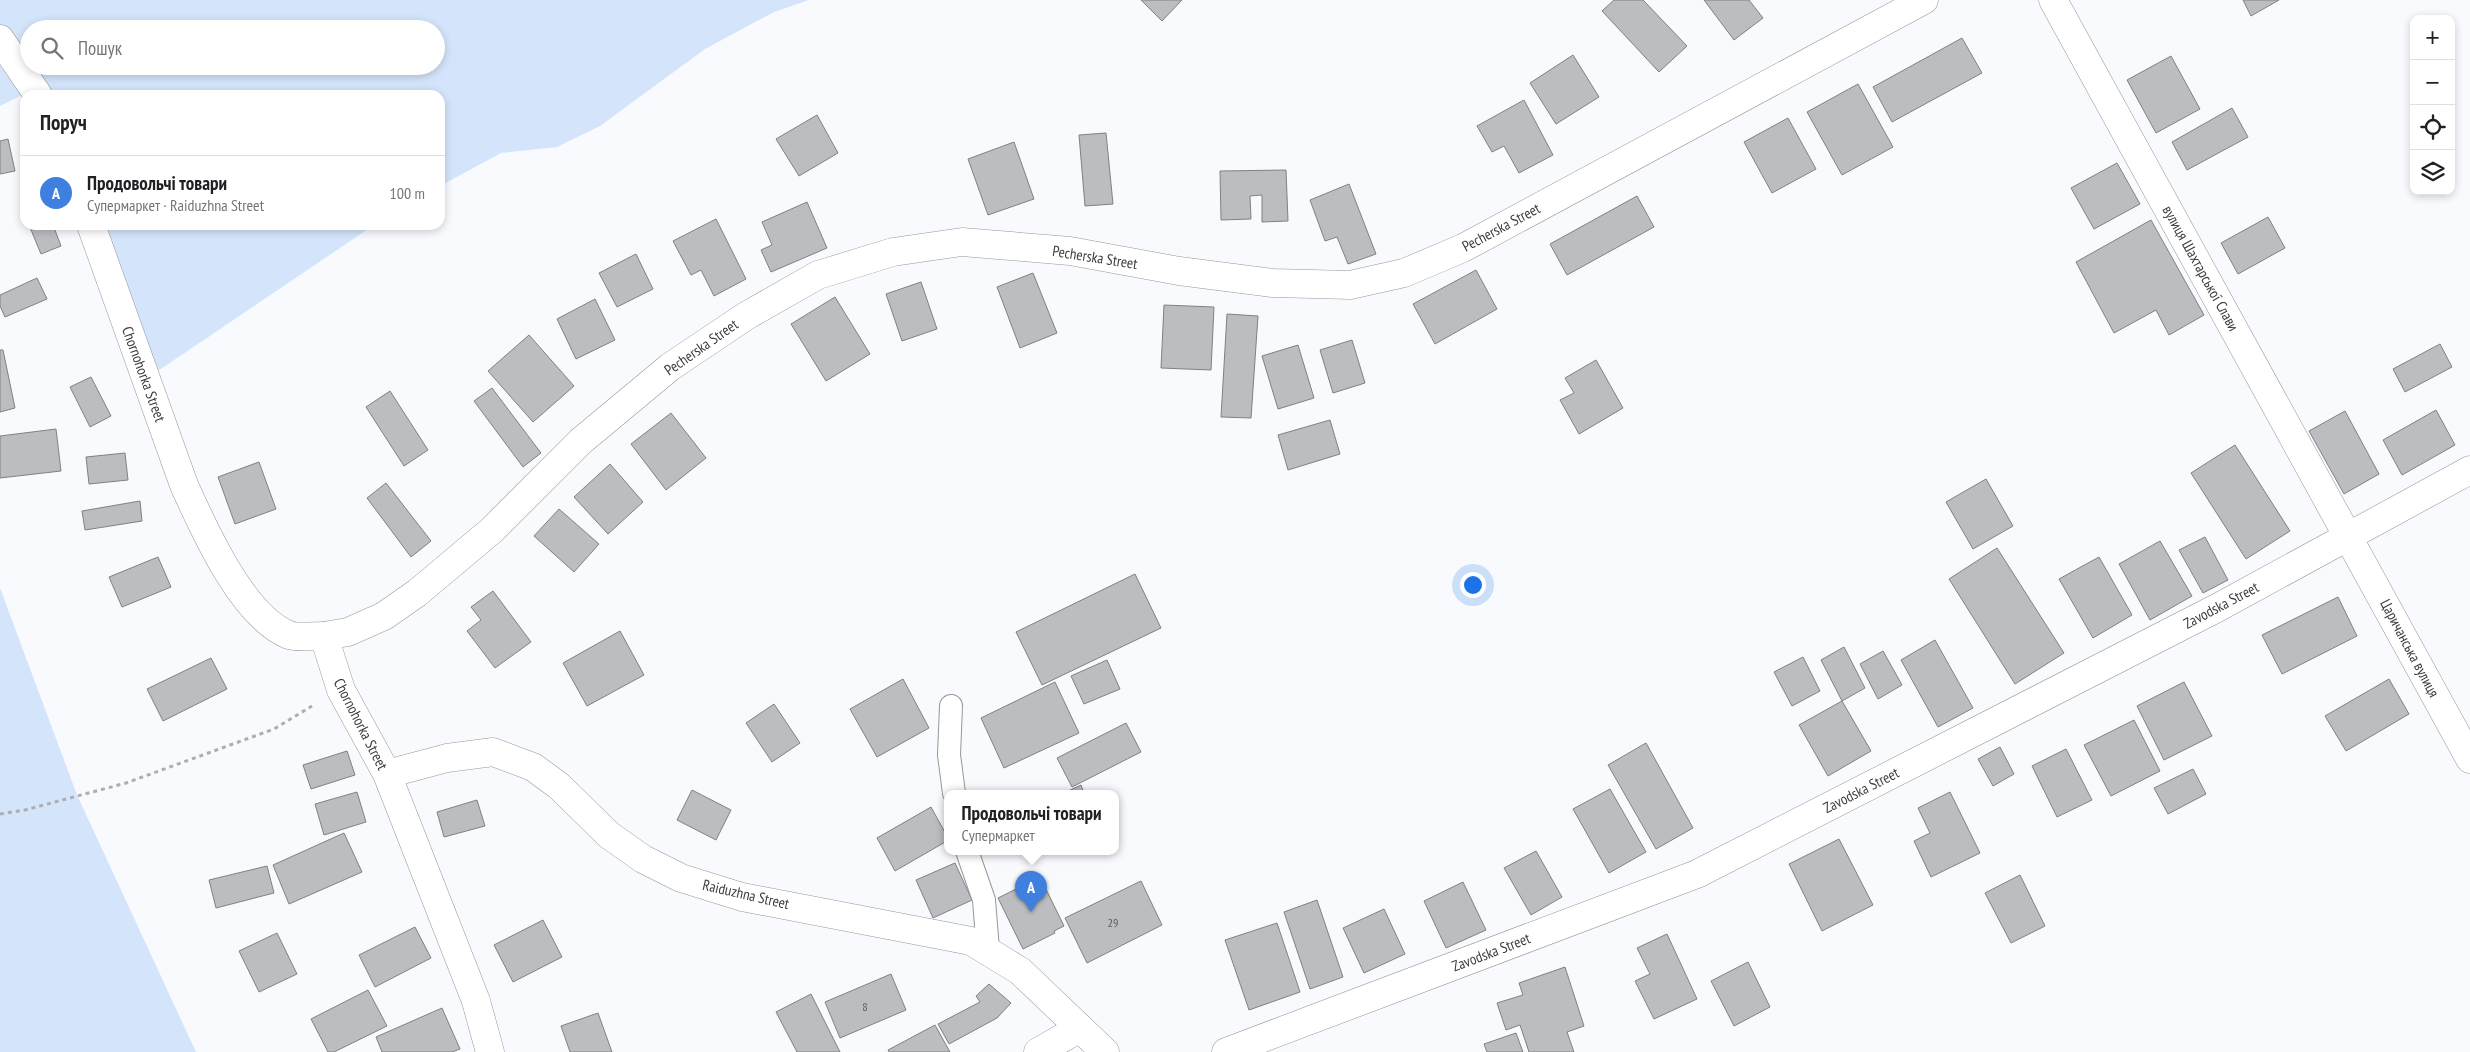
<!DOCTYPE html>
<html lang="uk">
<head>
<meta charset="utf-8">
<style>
	:root { --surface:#fff; --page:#f2f2f2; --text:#202124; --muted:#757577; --line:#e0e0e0; --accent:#111827 }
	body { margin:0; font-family:"PT Sans Narrow",sans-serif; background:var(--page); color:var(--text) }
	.controls { position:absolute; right:15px; top:15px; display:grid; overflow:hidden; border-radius:10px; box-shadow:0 2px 8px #0003 }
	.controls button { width:45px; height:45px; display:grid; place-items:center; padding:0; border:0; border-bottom:1px solid var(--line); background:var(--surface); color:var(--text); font:25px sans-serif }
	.you { position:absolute; left:1472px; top:584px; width:18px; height:18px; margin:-12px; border:4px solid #fff; border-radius:50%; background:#1a73e8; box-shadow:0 0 0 8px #1a73e833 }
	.badge { display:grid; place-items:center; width:32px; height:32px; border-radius:50%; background:var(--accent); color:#fff; font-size:16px; font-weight:700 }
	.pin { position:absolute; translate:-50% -41px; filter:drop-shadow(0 1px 2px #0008) }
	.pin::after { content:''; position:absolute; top:26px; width:18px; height:15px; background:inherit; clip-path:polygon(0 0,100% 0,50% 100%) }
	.popup { position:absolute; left:944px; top:790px; width:175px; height:65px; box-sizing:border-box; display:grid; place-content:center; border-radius:10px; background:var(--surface); filter:drop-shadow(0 1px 4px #0005); font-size:16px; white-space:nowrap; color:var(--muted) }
	.popup b { font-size:19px; color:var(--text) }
	.popup::after { content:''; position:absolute; left:50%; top:100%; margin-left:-10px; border:10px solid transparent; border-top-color:var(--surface) }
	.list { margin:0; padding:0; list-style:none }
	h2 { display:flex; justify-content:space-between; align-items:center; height:65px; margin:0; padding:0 20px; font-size:21px }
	h2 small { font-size:16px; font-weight:400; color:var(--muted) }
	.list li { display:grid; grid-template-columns:32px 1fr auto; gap:15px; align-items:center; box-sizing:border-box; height:75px; padding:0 20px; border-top:1px solid var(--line) }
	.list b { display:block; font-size:19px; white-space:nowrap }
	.list p { margin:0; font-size:16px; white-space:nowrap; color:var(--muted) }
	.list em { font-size:16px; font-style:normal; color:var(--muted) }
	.icon { flex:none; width:28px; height:28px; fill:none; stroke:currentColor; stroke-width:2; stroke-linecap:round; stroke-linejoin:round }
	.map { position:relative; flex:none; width:2470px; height:1052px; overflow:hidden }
	.search { position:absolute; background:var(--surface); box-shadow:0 2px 8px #0003; left:20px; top:20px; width:425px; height:55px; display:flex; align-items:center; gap:12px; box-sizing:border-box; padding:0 18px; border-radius:28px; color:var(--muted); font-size:19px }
	.panel { position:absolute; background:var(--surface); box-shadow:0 2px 8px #0003; left:20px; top:90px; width:425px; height:140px; border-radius:15px }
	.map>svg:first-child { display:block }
	.green { fill:#d4e5fb; fill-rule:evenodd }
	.building { fill:#bbbdc0; stroke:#7f8183 }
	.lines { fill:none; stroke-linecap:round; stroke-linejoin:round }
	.service-casing { stroke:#959799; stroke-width:24 }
	.minor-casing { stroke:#959799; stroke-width:29 }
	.path { stroke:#adaeb1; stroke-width:3; stroke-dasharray:4 4; stroke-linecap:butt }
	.service { stroke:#fff; stroke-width:22 }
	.minor { stroke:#fff; stroke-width:28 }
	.labels { text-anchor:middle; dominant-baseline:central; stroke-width:4; stroke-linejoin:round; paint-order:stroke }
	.number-label { font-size:12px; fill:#5c5c5e }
	.street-label { font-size:15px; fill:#3c3c3d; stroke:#fff }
</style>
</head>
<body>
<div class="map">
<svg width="2470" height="1052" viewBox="0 0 2470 1052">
	<rect width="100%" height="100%" fill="#f8fafd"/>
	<g class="green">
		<path d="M0,0H809L774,12L705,49L600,126L557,147L501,153L440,186V95H38L34,89L0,106ZM29,29H436V66H29Z"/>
		<path d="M91,225H374L146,379Z"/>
		<path d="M0,588L77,795L196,1052H0Z"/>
	</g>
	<g class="building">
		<path d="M1141,0H1182L1162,21Z"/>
		<path d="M1614,0H1643L1687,46L1659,72L1602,11Z"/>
		<path d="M1704,0H1749L1763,18L1734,40Z"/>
		<path d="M2243,0H2279L2251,16Z"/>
		<path d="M1962,38L1982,73L1892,122L1873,87Z"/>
		<path d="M1573,55L1599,97L1556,124L1530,83Z"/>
		<path d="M2171,56L2200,109L2156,133L2127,80Z"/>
		<path d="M1858,84L1893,147L1842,175L1807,112Z"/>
		<path d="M1524,100L1553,155L1519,173L1504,146L1492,152L1477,126Z"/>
		<path d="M2232,108L2248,137L2187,170L2172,142Z"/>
		<path d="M817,115L838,153L799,176L776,139Z"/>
		<path d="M1788,118L1816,169L1772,193L1744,142Z"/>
		<path d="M1106,133L1113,204L1085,206L1079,135Z"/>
		<path d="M8,139L15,171L0,174V141Z"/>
		<path d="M1014,142L1034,199L988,215L968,159Z"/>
		<path d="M2117,163L2140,204L2094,229L2071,188Z"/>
		<path d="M1286,170L1288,221L1262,222V195L1250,196L1251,219L1221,220L1220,171Z"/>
		<path d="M1349,184L1376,254L1348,264L1337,237L1325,241L1310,200Z"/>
		<path d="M1637,196L1654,227L1567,275L1550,244Z"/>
		<path d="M807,202L827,248L771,272L761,250L772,245L762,222Z"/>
		<path d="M2268,217L2285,248L2238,274L2221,243Z"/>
		<path d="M716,219L746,279L714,296L701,270L691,275L673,241Z"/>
		<path d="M2151,220L2204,315L2169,335L2156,310L2114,333L2076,262Z"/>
		<path d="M29,225H53L61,246L41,254Z"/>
		<path d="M636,254L653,289L617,307L599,273Z"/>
		<path d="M1476,270L1497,309L1435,344L1413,304Z"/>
		<path d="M1033,273L1057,333L1020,348L997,287Z"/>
		<path d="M37,278L47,299L5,317L0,306V295Z"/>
		<path d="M921,282L937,329L902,341L886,294Z"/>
		<path d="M835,297L870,354L826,381L791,324Z"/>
		<path d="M595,299L615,340L576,359L557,319Z"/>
		<path d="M1164,305L1214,307L1211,370L1161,368Z"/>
		<path d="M1227,314L1258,316L1251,418L1221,417Z"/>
		<path d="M529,335L574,386L533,422L488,371Z"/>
		<path d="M1352,340L1365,383L1333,393L1320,350Z"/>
		<path d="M2440,344L2452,367L2405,392L2393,369Z"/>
		<path d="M1298,345L1314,398L1278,409L1262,356Z"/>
		<path d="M0,350H3L15,408L0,412Z"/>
		<path d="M1596,360L1623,408L1579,434L1560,400L1574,393L1565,378Z"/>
		<path d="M91,377L111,416L90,427L70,387Z"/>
		<path d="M492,388L541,453L523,467L474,401Z"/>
		<path d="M390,391L428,450L404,466L366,407Z"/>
		<path d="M2436,410L2455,445L2402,475L2383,440Z"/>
		<path d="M2345,411L2379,474L2344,494L2309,431Z"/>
		<path d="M671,413L706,458L666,490L631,444Z"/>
		<path d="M1330,420L1340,454L1288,470L1278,435Z"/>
		<path d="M56,429L61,471L0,478V436Z"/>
		<path d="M2235,445L2290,531L2246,559L2191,473Z"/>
		<path d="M125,453L128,480L89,484L86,457Z"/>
		<path d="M259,462L276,509L235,524L218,477Z"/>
		<path d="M610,464L643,502L608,534L574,497Z"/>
		<path d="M1986,479L2013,526L1973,549L1946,502Z"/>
		<path d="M386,483L431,541L411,557L367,498Z"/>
		<path d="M140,501L142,521L85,530L82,511Z"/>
		<path d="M559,509L599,544L574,572L534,536Z"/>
		<path d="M2205,537L2228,580L2203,593L2179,550Z"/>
		<path d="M2160,541L2192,596L2150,620L2119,564Z"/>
		<path d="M1997,548L2064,653L2015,684L1949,579Z"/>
		<path d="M158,557L171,587L122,607L109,577Z"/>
		<path d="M2099,557L2132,615L2093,638L2059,579Z"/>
		<path d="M1135,574L1161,628L1042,685L1016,632Z"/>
		<path d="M493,591L531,642L495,668L467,631L481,620L471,607Z"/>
		<path d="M2338,597L2357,636L2282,674L2262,635Z"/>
		<path d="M620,631L644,675L587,706L563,663Z"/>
		<path d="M1935,640L1973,708L1938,727L1901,660Z"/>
		<path d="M1844,647L1865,688L1842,701L1821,660Z"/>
		<path d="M1883,651L1902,685L1878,699L1860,664Z"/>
		<path d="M1803,657L1820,691L1792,706L1774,672Z"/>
		<path d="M211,658L227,689L163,721L147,689Z"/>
		<path d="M1107,660L1120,689L1084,704L1071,676Z"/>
		<path d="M903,679L929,728L877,757L850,709Z"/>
		<path d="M2389,679L2409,714L2346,751L2325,716Z"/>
		<path d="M1055,682L1079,733L1004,768L981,718Z"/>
		<path d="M2184,682L2212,736L2164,760L2137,706Z"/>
		<path d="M1842,701L1871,751L1828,776L1799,725Z"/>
		<path d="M774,704L800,743L772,762L746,723Z"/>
		<path d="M2134,720L2160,771L2111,796L2084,745Z"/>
		<path d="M1126,723L1141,752L1072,787L1057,758Z"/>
		<path d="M1646,743L1693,828L1656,849L1608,765Z"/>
		<path d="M2000,747L2014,774L1993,786L1978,759Z"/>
		<path d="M2066,749L2092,800L2057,817L2032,766Z"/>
		<path d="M347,751L355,775L311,789L303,765Z"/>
		<path d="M2193,769L2206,794L2168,814L2154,788Z"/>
		<path d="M1081,785L1084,793H1064Z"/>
		<path d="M1610,789L1646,852L1609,873L1573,809Z"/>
		<path d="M692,790L731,810L716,840L677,820Z"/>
		<path d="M357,792L366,822L324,835L315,804Z"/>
		<path d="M1950,792L1980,853L1931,877L1914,841L1930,833L1918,808Z"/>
		<path d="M477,800L485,826L444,837L437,812Z"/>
		<path d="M931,807L947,836V841L895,871L877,838Z"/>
		<path d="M344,833L362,872L289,904L273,865Z"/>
		<path d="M1839,839L1873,905L1822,931L1789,864Z"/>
		<path d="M1536,851L1562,897L1531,915L1504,868Z"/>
		<path d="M955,863L972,900L933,918L916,880Z"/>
		<path d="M267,866L274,893L216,908L209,880Z"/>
		<path d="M2020,875L2045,926L2011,943L1985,893Z"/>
		<path d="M1042,881L1064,926L1054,931L1055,933L1023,949L998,898L1030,882L1032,886Z"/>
		<path d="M1141,881L1162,925L1087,963L1065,918Z"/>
		<path d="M1463,882L1486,930L1446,948L1424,901Z"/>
		<path d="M1317,900L1343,977L1310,989L1284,912Z"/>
		<path d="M1384,909L1405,954L1364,973L1343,928Z"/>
		<path d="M543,920L562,957L513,982L494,945Z"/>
		<path d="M1277,923L1300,992L1249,1010L1225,940Z"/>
		<path d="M415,927L431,958L375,987L359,955Z"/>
		<path d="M277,933L297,974L259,992L239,951Z"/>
		<path d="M1667,934L1697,999L1654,1019L1635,981L1650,974L1637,948Z"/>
		<path d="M1748,962L1770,1007L1734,1026L1711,981Z"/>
		<path d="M1565,967L1584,1026L1567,1032L1574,1052H1529L1520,1025L1506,1030L1497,1003L1523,995L1519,983Z"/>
		<path d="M891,974L906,1010L840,1038L825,1002Z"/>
		<path d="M989,984L1011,1003L997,1018L949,1044L938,1024L980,1002L976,996Z"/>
		<path d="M368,990L387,1026L334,1052H328L311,1019Z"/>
		<path d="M811,994L840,1052H797L776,1012Z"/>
		<path d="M442,1008L460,1049L452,1052H382L376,1037Z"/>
		<path d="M598,1013L612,1052H570L561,1026Z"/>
		<path d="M935,1025L950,1052H889L888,1050Z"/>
		<path d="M1516,1033L1523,1052H1487L1484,1044Z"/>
	</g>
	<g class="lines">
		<defs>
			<g id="service">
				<path d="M951,706L949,755L954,793"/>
				<path d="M967,851L984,900L988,950"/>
			</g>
			<g id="minor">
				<path d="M2053,0L2470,759"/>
				<path d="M0,39L38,95"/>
				<path d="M91,225L184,485C204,529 242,616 289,635C298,638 314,636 324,636L341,690L387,774L476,1001L490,1052"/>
				<path d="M324,636L348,632L384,616L417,593L492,530L581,441L670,367L746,316L818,275L893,252L962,242L1070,251L1179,271L1273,283L1350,285L1404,273L1463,248L1924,0"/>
				<path d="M387,774L447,758L493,752L533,767L559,786L609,835L643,859L681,878L742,897L971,941L1020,971L1105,1052"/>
				<path d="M1038,1052L1080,1028"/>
				<path d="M1226,1052L1697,874L2217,608L2470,470"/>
			</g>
		</defs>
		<use href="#service" class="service-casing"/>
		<use href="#minor" class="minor-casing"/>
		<path class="path" d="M0,814L25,810L126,783L274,729L312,706"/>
		<use href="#service" class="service"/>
		<use href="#minor" class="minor"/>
	</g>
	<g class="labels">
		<g class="number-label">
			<text x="1113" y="922">29</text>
			<text x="865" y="1006">8</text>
		</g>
		<g class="street-label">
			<text transform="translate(1501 227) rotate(-28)">Pecherska Street</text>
			<text transform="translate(1095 257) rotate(9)">Pecherska Street</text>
			<text transform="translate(2201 268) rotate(61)">вулиця Шахтарської Слави</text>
			<text transform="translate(701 347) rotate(-35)">Pecherska Street</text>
			<text transform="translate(144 374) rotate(70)">Chornohorka Street</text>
			<text transform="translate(2221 605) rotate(-28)">Zavodska Street</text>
			<text transform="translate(2410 648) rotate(62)">Царичанська вулиця</text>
			<text transform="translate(361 724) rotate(63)">Chornohorka Street</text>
			<text transform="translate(1861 790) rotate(-27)">Zavodska Street</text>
			<text transform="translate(746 894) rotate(13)">Raiduzhna Street</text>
			<text transform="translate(1491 952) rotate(-21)">Zavodska Street</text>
		</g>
	</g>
</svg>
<div class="controls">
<button>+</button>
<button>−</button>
<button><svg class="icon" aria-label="locate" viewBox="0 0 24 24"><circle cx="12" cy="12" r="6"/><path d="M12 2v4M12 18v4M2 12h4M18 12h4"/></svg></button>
<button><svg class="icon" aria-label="layers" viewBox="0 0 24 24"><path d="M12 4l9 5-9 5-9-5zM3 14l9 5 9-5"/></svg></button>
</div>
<div class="you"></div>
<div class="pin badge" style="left:1031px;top:912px;background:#3f7fe0">A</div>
<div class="popup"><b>Продовольчі товари</b>Супермаркет</div>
<div class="search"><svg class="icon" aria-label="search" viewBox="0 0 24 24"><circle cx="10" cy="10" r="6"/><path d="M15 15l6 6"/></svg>Пошук</div>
<section class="panel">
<h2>Поруч<small></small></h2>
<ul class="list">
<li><span class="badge" style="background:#3f7fe0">A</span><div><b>Продовольчі товари</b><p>Супермаркет · Raiduzhna Street</p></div><em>100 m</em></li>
</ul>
</section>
</div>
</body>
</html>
